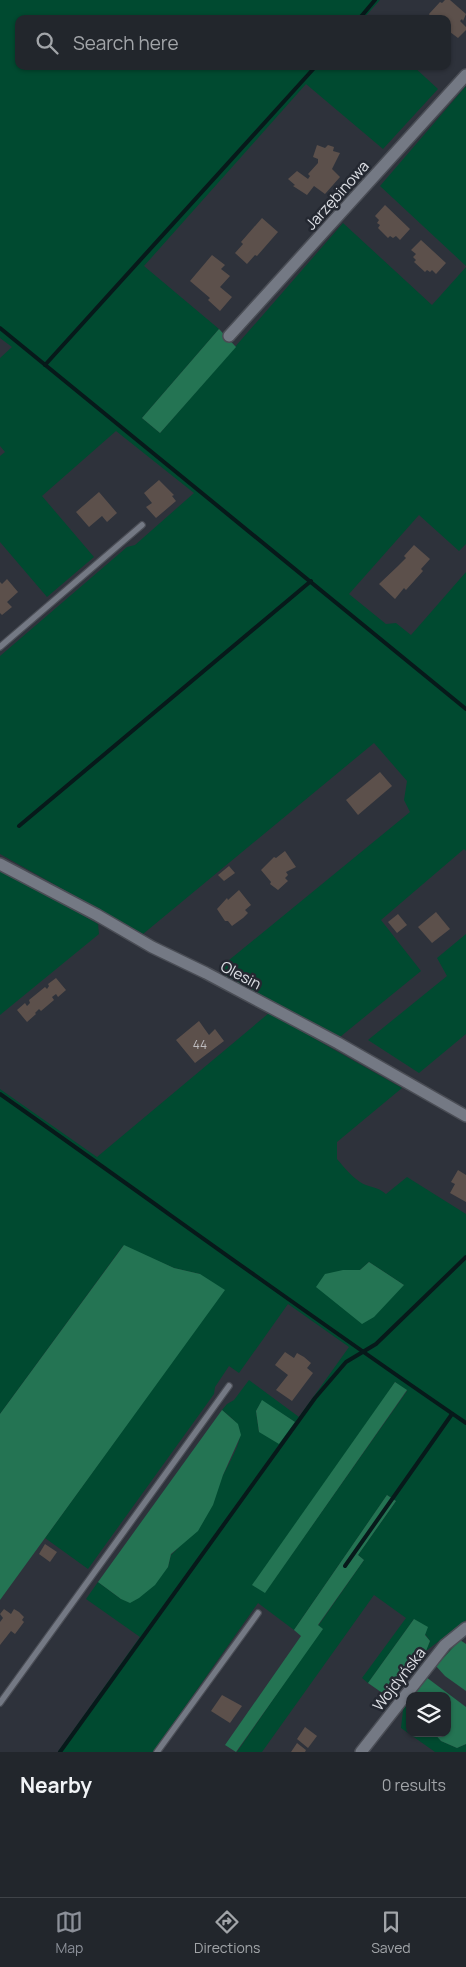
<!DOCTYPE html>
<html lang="en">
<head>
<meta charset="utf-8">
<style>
	:root { --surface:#22262c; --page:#2e3238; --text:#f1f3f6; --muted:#a2a5a9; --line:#3f4348; --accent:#8c9099 }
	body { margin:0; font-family:Manrope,sans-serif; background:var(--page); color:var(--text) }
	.controls { position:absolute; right:15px; bottom:15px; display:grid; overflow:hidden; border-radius:10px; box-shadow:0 1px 4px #0004 }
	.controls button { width:45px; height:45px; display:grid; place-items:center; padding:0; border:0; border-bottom:1px solid var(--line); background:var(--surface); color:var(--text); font:25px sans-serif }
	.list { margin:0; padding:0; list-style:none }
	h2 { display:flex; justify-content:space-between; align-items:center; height:65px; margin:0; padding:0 20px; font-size:21px }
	h2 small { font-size:16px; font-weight:400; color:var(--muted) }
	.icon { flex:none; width:28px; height:28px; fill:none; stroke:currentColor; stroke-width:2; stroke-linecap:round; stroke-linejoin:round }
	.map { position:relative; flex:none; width:466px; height:1752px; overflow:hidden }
	.search { position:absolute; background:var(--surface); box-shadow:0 1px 4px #0004; left:15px; right:15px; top:15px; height:55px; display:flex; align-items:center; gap:12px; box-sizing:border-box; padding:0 18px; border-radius:10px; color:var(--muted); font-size:19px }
	.sheet { height:145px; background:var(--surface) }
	nav { display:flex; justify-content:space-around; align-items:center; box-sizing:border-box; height:70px; border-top:1px solid var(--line); background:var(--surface); font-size:14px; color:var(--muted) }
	nav a { display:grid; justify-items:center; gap:2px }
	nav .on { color:var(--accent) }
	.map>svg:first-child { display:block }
	.green { fill:#004a30; fill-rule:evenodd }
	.forest { fill:#247453 }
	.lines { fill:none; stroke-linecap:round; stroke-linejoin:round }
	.stream { stroke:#07191a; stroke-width:4 }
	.building { fill:#5c504b }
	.lane-casing { stroke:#4a4d55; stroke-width:8 }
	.street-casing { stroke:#4a4d55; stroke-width:14 }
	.lane { stroke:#747984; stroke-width:5.5 }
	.street { stroke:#747984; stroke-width:11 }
	.labels { text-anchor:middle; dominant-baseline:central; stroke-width:5; stroke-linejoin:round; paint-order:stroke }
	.number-label { font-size:12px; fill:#bebcbf }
	.street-label { font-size:15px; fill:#dee0e6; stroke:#242831 }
</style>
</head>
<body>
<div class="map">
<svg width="466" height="1752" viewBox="0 0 466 1752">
	<rect width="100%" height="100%" fill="#2e323b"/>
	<g class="green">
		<path d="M0,0H380L363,19H19V66H413L438,89L383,149L306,84L144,266L219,329L142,418L160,433L343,223L432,305L466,267V544L459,551L419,515L349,594L386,624L396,623L411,635L466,572V851L464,849L381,920L421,971L340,1037L225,978L220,970L223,965L410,812L404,800L407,781L374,743L143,934L0,854V656L127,547L135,545L194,493L116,431L42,496L94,557L47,597L0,542V456L5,452L0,446V358L12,347L0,338Z"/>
		<path d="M466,86V266L380,186Z"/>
		<path d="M0,868L98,924L99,934L0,1015Z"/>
		<path d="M466,934V1034L419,1073L368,1040L447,976L437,958Z"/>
		<path d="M269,1013L402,1088L337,1142V1159C344,1167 351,1176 360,1182C369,1188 377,1186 386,1194L407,1177L466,1214V1620L426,1651L430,1641L414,1619L368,1683L362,1678L406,1618L374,1595L262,1752H237L322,1628L318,1626L364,1560L358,1555L396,1501L387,1495L294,1630L258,1603L153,1752H58L140,1637L86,1599L98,1582L121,1599L168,1567L171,1555L178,1548C190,1528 241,1453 240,1434C240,1423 230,1417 222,1410L227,1404L234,1400L249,1380L299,1417L349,1347L288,1304L239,1373L229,1366L215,1387L214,1394L88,1569L45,1538L189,1338L200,1274L174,1268L123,1246L0,1414V1089L97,1157ZM369,1262L404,1285L343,1270H360ZM395,1382L407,1391L265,1592ZM262,1401L295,1422L259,1432L256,1411Z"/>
		<path d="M404,1702L410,1708V1733H434L441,1741L457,1748L466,1744V1752H435L401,1728Z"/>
	</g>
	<g class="forest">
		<path d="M219,329L236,347L160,433L142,418Z"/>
		<path d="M124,1245L174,1268L200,1274L225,1290L0,1600V1414Z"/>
		<path d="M369,1262L404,1285L374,1317L362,1324L316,1287L325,1274L343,1270H360Z"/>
		<path d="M395,1382L407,1390L265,1593L252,1585Z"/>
		<path d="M262,1400L295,1422L279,1444L259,1432L256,1411Z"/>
		<path d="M222,1410L238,1424L241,1435L223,1475L213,1505L198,1531L171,1554L168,1567L155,1585L139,1598L130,1603L121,1599L98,1582Z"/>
		<path d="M387,1495L396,1501L358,1555L364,1560L318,1625L323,1629L236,1752L225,1745L301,1636L294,1630Z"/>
		<path d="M414,1619L428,1627L425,1635L430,1641L426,1651L391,1699L368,1683Z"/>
		<path d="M460,1640L466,1644V1691L445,1676L436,1666Z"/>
		<path d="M426,1677L466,1707V1744L457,1748L441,1741L434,1733H447V1696H410Z"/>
	</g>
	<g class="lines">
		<g class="stream">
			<path d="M359,19L375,0"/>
			<path d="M0,328L466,709"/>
			<path d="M45,365L316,66"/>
			<path d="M19,826L311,581"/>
			<path d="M0,1094C155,1203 309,1316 466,1423"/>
			<path d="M345,1566L452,1414"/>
			<path d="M60,1752L315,1398L346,1362L376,1344L466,1257"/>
		</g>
	</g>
	<g class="building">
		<path d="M445,0H450L466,14L463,21L462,19L460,21L466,27V30L458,38L450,32L449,34L450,35L447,39V19H428L430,16L429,14L440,2L442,3Z"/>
		<path d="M317,145L325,148L328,145L334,147L333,151L340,153L332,169L340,177L325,194L314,186L307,195L293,186L295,185L288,179L297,171L308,179L310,176L308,174L318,163V159L313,157Z"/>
		<path d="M385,205L410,229L400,240L396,236L393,238L390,236L388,238L378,228L380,225L377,223L379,220L375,216Z"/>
		<path d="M262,218L278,232L257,256L255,255L247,264L235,253L243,244L241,242Z"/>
		<path d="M421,240L446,263L436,274L432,270L430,272L427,270L425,272L414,262L416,260L413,257L416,254L411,250Z"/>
		<path d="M212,255L225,265L221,269L230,276L220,287L232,297L220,311L208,300L210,298L190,281Z"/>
		<path d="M159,480L174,495L172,496L176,501L156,518L146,507L152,503L144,493Z"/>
		<path d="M99,492L117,513L107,522L102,516L89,527L76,512Z"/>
		<path d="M414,545L430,559L421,569L423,571L406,590L404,588L395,599L379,584L398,566L406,558L404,556Z"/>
		<path d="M7,579L18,592L7,602L12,607L2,615L0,613V582L2,584Z"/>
		<path d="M380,772L392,786L358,815L346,800Z"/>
		<path d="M285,851L296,867L286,872L288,875L285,878L288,881L278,890L270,884L271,882L261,870L274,857L276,858Z"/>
		<path d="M229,866L235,873L224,881L218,875Z"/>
		<path d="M239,890L251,905L245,910L248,913L243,918L232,926L228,921H225L217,909L227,898L228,900Z"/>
		<path d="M436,912L450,929L432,943L418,927Z"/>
		<path d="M398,914L407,925L397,933L388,922Z"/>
		<path d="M56,978L66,990L58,997L56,994L52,997L54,1000L41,1011L39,1009L35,1013L36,1014L27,1022L17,1010L25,1003L27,1006L30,1003L29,1000L45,987L47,989L49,986L48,984Z"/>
		<path d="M199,1021L209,1035L215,1029L224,1041L195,1063L176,1040Z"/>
		<path d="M458,1170L466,1175V1202L450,1193L455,1184L451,1182Z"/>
		<path d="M285,1352L294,1358L297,1353L304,1357L311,1363L307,1368L313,1373L292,1401L276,1390L288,1375L275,1365Z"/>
		<path d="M45,1544L57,1552L50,1562L39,1554Z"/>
		<path d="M4,1609L11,1614L14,1609L19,1612L24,1617L22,1620L24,1622L15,1634L11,1631L0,1645V1622L3,1618L0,1614Z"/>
		<path d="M222,1695L242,1706L230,1723L211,1711Z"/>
		<path d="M305,1727L317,1736L308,1748L297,1739Z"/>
		<path d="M297,1743L306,1750L305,1752H291Z"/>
	</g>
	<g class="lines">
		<defs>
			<g id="lane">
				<path d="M0,647L142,525"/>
				<path d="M0,1703L229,1386"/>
				<path d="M157,1752L258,1613"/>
			</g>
			<g id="street">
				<path d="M229,336L466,75"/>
				<path d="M0,864L97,915L152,947L206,973L338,1043L466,1116"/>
				<path d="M361,1752L445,1645L466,1628"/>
			</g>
		</defs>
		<use href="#lane" class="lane-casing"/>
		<use href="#street" class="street-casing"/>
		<use href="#lane" class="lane"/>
		<use href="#street" class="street"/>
	</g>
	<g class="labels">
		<g class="number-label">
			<text x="200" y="1044">44</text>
		</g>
		<g class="street-label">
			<text transform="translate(337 195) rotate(-48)">Jarzębinowa</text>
			<text transform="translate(241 975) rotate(28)">Olesin</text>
			<text transform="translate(399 1679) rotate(-52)">Wojdyńska</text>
		</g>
	</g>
</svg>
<div class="controls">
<button><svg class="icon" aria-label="layers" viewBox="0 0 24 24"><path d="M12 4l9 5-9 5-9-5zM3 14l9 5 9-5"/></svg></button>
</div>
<div class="search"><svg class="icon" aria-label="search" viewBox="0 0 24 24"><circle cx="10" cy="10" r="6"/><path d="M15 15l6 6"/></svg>Search here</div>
</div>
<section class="sheet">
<h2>Nearby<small>0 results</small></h2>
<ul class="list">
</ul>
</section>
<nav>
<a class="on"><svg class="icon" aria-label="map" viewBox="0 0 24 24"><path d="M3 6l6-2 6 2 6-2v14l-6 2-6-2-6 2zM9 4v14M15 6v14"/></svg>Map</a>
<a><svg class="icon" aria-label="directions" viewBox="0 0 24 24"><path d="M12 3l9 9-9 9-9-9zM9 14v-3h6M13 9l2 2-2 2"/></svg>Directions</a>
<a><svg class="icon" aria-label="saved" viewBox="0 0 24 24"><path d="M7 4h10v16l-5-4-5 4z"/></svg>Saved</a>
</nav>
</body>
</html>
